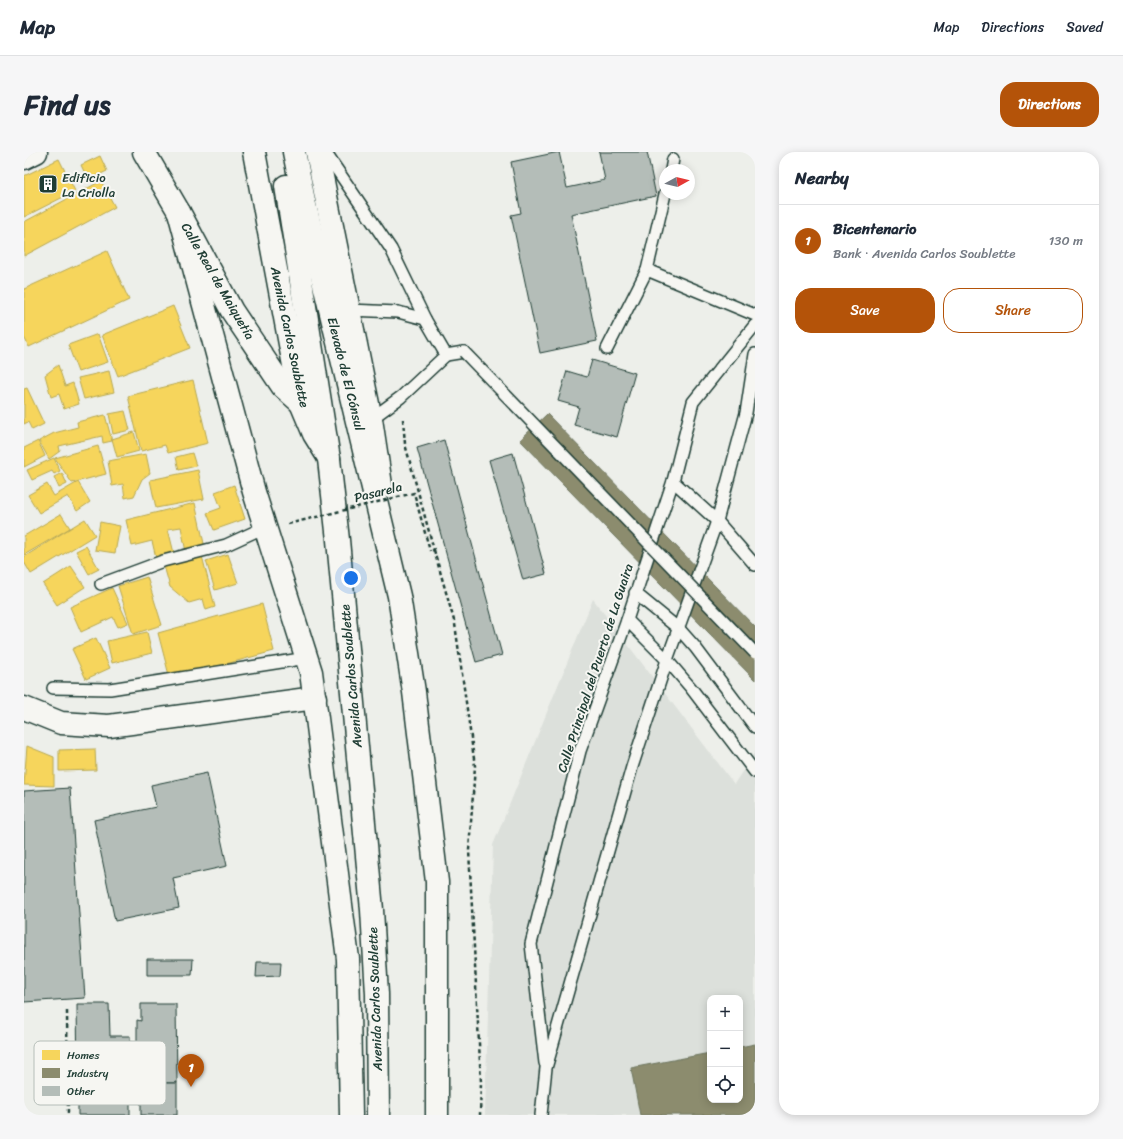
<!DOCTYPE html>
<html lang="en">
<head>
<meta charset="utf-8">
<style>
	:root { --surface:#fff; --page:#f6f6f7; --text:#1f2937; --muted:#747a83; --line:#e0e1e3; --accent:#b45309 }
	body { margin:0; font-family:Sriracha,sans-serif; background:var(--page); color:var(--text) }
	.controls { position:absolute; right:12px; bottom:12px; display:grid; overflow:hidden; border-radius:8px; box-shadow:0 2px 10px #0003 }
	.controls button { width:36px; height:36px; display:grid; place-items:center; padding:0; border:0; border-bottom:1px solid var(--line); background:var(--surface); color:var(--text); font:20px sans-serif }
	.compass { position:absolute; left:635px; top:12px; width:36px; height:36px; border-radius:50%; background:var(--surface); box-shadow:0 2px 10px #0003; rotate:82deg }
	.you { position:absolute; left:327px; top:426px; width:14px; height:14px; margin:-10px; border:3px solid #fff; border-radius:50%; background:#1a73e8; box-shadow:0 0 0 6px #1a73e833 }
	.badge { display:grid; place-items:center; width:26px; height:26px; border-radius:50%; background:var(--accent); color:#fff; font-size:13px; font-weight:700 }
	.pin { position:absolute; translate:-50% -33px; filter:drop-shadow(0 1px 2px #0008) }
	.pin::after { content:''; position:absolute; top:21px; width:14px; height:12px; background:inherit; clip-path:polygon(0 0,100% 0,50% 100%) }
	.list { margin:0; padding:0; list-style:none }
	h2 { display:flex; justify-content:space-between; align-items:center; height:52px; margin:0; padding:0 16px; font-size:17px }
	h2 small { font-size:13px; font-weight:400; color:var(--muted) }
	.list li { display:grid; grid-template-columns:26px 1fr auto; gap:12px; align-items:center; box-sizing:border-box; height:72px; padding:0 16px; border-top:1px solid var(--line) }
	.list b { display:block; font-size:15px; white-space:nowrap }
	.list p { margin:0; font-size:13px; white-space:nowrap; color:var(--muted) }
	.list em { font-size:13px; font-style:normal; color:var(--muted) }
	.actions { display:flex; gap:8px; padding:12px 16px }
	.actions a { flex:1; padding:9px 0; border:1px solid var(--accent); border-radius:16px; text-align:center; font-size:14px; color:var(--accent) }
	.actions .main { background:var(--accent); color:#fff }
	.icon { flex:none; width:22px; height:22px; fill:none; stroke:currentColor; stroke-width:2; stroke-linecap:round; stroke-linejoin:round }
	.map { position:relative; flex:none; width:731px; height:963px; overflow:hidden; border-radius:16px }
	header { display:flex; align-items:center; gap:24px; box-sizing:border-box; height:56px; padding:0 20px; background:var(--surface); border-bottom:1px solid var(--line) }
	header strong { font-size:19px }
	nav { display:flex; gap:22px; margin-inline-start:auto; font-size:14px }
	.intro { display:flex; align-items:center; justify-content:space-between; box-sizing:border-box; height:96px; padding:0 24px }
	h1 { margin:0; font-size:28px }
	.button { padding:10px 18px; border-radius:16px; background:var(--accent); color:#fff; font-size:14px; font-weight:700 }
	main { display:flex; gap:24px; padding:0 24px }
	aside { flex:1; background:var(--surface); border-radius:16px; box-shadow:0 2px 10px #0003 }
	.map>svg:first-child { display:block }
	.built { fill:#dce0db; fill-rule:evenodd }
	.homes { fill:#f6d55c; stroke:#b6a750 }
	.industry { fill:#8c8c6e; stroke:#6b745d }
	.building { fill:#b4bdb8; stroke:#1f3d34 }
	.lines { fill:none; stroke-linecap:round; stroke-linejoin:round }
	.lane-casing { stroke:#1f3d34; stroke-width:14 }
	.street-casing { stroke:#1f3d34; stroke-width:25 }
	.secondary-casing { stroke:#1f3d34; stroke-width:25 }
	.primary-casing { stroke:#1f3d34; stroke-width:25 }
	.path { stroke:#1f3d34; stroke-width:2.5; stroke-dasharray:4 3; stroke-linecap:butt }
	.lane { stroke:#f6f6f2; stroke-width:11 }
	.street { stroke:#f6f6f2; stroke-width:22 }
	.secondary { stroke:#f6f6f2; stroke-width:22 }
	.primary { stroke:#f6f6f2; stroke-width:22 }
	.lane-bridge-casing { stroke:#1f3d34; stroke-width:14; stroke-linecap:butt }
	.path-bridge { stroke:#1f3d34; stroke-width:2.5; stroke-dasharray:4 3; stroke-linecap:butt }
	.lane-bridge { stroke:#f6f6f2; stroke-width:11 }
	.labels { text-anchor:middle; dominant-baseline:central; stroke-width:4; stroke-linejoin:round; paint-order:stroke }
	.poi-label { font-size:13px; fill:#1f3d34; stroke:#f6f6f2; text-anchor:start }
	.street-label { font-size:13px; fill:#1f3d34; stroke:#f6f6f2 }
	.key { fill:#f6f6f2; stroke:#b6beb9; stroke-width:1 }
	.key-label { font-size:11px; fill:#1f3d34 }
</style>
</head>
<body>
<header>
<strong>Map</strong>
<nav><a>Map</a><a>Directions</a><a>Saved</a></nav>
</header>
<div class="intro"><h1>Find us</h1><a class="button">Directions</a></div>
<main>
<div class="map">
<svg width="731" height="963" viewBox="0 0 731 963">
	<rect width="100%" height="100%" fill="#edefea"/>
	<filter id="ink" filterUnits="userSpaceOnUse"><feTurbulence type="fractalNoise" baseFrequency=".025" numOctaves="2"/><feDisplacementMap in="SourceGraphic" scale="8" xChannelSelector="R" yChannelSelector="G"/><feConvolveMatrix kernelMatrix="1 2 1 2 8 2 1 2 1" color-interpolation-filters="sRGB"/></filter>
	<g filter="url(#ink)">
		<path class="built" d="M569,447L710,632L731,600V963H461L469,693ZM686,846H716V948H686Z"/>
		<g class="homes">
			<path d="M76,4L83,19L64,28L57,13Z"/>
			<path d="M35,7L51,39L0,65V24Z"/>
			<path d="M77,29L91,55L0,104V70Z"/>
			<path d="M83,99L105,148L5,195L0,185V137Z"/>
			<path d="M149,154L166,196L94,224L78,183Z"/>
			<path d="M74,182L84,210L54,220L44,193Z"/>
			<path d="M34,213L41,234L49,231L55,252L40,257L35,242L27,245L21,223Z"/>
			<path d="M85,219L90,240L60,247L54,226Z"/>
			<path d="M169,228L184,291L144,301L141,293L117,299L104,244Z"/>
			<path d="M3,236L20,272L8,278L4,270L0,272V237Z"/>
			<path d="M101,259L106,278L89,282L85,262Z"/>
			<path d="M81,263L88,289L79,291L78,284L35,294L36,299L25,307L15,289L30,281L54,275L53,270Z"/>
			<path d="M110,280L115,299L93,305L88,287Z"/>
			<path d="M14,289L21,304L0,315V296Z"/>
			<path d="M74,294L82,322L48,331L31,306Z"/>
			<path d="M168,301L172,314L155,318L152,305Z"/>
			<path d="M122,302L126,321L118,327L110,344L101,346L99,332L88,334L84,309Z"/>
			<path d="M30,306L36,319L30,322L28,319L8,328L3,318Z"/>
			<path d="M174,318L180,347L132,356L126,328Z"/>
			<path d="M38,321L43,332L35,336L30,325Z"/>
			<path d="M54,330L66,350L53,359L44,344L15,361L4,343L23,332L30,344Z"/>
			<path d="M210,333L221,367L190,378L183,361L197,356L191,340Z"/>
			<path d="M171,351L181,396L162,400L157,375L144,377L150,401L132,406L128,389L108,394L102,368Z"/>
			<path d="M37,362L46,376L0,403V384Z"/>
			<path d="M61,367L71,383L7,422L0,410V405Z"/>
			<path d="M76,370L96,374L91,401L71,398Z"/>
			<path d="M62,394L75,417L65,422L52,399Z"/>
			<path d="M204,402L214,431L191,438L182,409Z"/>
			<path d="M178,404L191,455L182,458L179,447L165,451L146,435L140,414Z"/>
			<path d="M47,414L61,435L33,453L19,432Z"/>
			<path d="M123,425L138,473L109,482L94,434Z"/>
			<path d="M88,436L104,471L94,475L89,465L57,480L46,455Z"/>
			<path d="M238,452L250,499L146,527L134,481Z"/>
			<path d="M123,480L128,501L88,511L83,489Z"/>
			<path d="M72,486L86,516L62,527L48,497Z"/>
			<path d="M3,594L30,605V634L0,633Z"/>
			<path d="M71,597L72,618L35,619V598Z"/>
		</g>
		<g class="industry">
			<path d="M523,262L731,475V528L496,288Z"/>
			<path d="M731,892V963H616L607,916L686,901V948H716V895Z"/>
		</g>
		<g class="building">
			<path d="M535,0L543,36L581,28L575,0H623L632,44L547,62L573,189L516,201L487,63L497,61L487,10Z"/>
			<path d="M568,208L611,221L593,285L550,273L555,255L534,249L543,219L563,225Z"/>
			<path d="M420,288L478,503L452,510L393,296Z"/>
			<path d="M489,301L522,422L499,428L465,308Z"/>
			<path d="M183,621L203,714L149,726L155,756L91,769L70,668L132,655L127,633Z"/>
			<path d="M46,636L61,846L0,850V639Z"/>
			<path d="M123,807H169L168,823H123Z"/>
			<path d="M233,810H257L256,824L232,825Z"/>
			<path d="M53,852H85L86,884H106V910H86V928H54Z"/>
			<path d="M117,852H152L153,931H117V918H113V868L117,869Z"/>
			<path d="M54,928H86V948H106V963H54Z"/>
			<rect x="117" y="931" width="36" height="32"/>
		</g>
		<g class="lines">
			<defs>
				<g id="lane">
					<path d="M301,0L367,97L401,167"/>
					<path d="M647,18L649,7"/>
					<path d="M623,118L731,163"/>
					<path d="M325,158L374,160L401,167L422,203L440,200"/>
					<path d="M583,197L623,118L641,42"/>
					<path d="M347,267L377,245L422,203"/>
					<path d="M649,329L693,369L731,413"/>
					<path d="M77,432L139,409L202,393L241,375"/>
					<path d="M611,441L655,477L671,495L731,575"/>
					<path d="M603,468L643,508L667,536L731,620"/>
					<path d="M29,536L86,537L283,506"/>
					<path d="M521,911L507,792L556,599L603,468L649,329L669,250L731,173"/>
					<path d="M517,963L522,916L608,615L643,508L693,369L722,261L731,202"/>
				</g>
				<g id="street">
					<path d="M120,0L155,60L208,159L259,235L277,251"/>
					<path d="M0,6L12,0"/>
					<path d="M155,60L230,340L287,520L324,807L327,963"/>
					<path d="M0,556L37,571L85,574L291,546"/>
				</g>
				<g id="secondary">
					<path d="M230,0L277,251L290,282L305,306"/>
					<path d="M293,0L347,267L357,333"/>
				</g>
				<g id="primary">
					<path d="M270,0L280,49L375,444L390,540L413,730V963"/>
					<path d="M262,34L305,307L314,388L348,758L353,842L354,963"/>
				</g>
			</defs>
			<use href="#lane" class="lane-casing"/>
			<use href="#street" class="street-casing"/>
			<use href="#secondary" class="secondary-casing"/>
			<use href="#primary" class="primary-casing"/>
			<g class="path">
				<path d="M379,267L381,292L410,398L406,399"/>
				<path d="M410,398L431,472L451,614L445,698L457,930L456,963"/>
				<path d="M43,859L44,963"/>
			</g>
			<use href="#lane" class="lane"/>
			<use href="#street" class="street"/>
			<use href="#secondary" class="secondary"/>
			<use href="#primary" class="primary"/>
			<defs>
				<path id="lane-bridge" d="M440,200L731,501"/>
			</defs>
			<use href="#lane-bridge" class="lane-bridge-casing"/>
			<path class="path-bridge" d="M264,372L390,341L406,399"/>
			<use href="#lane-bridge" class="lane-bridge"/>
		</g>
	</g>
	<defs>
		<symbol id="building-square" viewBox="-11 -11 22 22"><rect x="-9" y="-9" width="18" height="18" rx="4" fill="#1f3d34" stroke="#f6f6f2"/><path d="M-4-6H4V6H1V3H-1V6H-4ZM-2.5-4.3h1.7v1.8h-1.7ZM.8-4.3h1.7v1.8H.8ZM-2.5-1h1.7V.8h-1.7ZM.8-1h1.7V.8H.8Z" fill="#fff"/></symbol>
	</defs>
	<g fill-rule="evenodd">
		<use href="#building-square" x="13" y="21" width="22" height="22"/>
	</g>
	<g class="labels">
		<g class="poi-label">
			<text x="38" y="25">Edificio<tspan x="38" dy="15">La Criolla</tspan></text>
		</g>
		<g class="street-label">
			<text transform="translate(194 129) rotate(60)">Calle Real de Maiquetía</text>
			<text transform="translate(266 185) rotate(78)">Avenida Carlos Soublette</text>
			<text transform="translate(322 222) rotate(76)">Elevado de El Cónsul</text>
			<text transform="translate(354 340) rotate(-14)">Pasarela</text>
			<text transform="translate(571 516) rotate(-72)">Calle Principal del Puerto de La Guaira</text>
			<text transform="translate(327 524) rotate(-95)">Avenida Carlos Soublette</text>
			<text transform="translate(351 847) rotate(-92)">Avenida Carlos Soublette</text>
		</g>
	</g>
	<rect x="10" y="889" width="132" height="64" rx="6" class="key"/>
	<rect x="18" y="898" width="18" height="10" fill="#f6d55c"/>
	<rect x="18" y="916" width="18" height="10" fill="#8c8c6e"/>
	<rect x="18" y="934" width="18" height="10" fill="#b4bdb8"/>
	<g class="key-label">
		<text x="43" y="907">Homes</text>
		<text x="43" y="925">Industry</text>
		<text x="43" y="943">Other</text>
	</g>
</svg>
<div class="controls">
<button>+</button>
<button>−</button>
<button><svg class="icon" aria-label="locate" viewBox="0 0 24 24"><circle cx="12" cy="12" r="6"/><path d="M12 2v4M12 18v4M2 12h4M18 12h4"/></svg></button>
</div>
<svg class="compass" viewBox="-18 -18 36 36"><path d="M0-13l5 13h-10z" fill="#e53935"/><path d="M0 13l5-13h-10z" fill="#747a83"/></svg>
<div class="you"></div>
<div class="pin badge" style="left:167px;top:935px">1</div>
</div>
<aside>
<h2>Nearby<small></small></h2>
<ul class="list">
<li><span class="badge">1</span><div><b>Bicentenario</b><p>Bank · Avenida Carlos Soublette</p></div><em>130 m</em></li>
</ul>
<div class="actions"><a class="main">Save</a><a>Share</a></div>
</aside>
</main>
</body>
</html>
